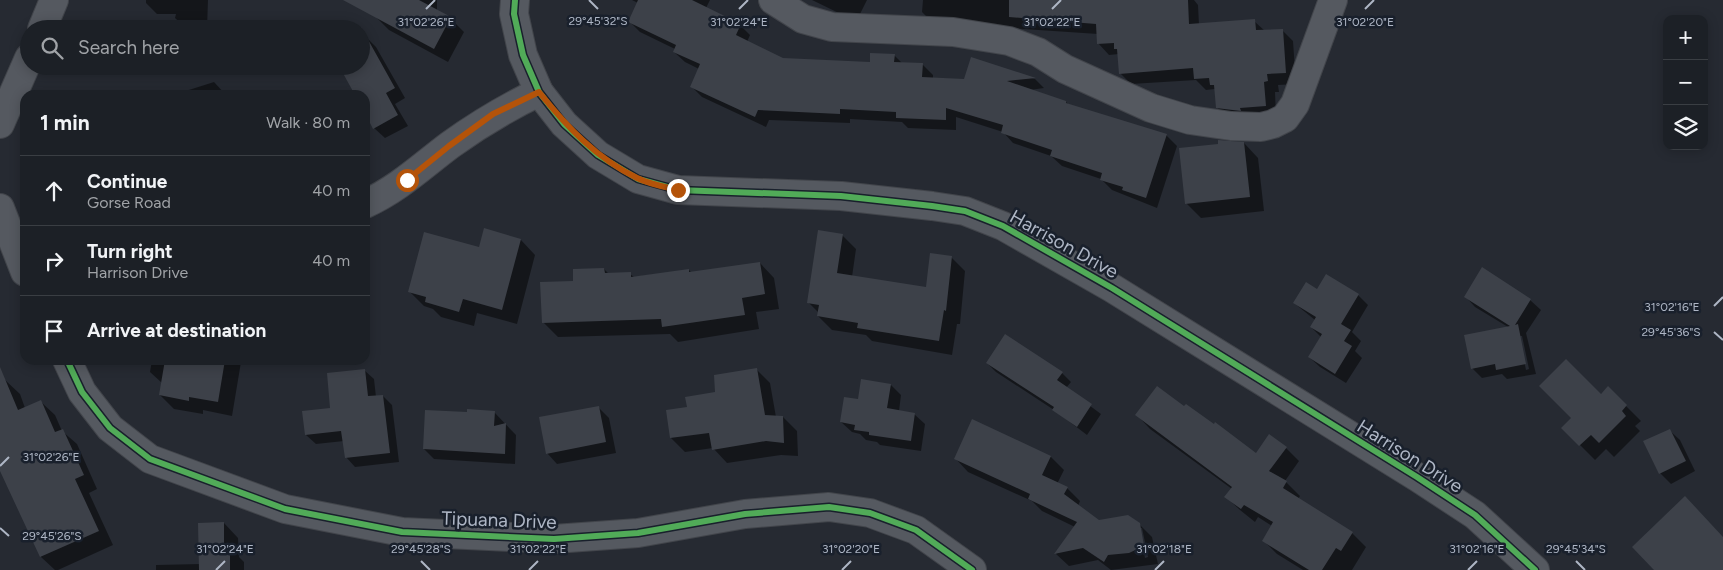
<!DOCTYPE html>
<html lang="en">
<head>
<meta charset="utf-8">
<style>
	:root { --surface:#1c2026; --page:#292d32; --text:#f1f3f6; --muted:#a0a3a7; --line:#3a3e43 }
	body { margin:0; font-family:Figtree,sans-serif; background:var(--page); color:var(--text) }
	.controls { position:absolute; right:15px; top:15px; display:grid; overflow:hidden; border-radius:10px; box-shadow:0 2px 12px #0003 }
	.controls button { width:45px; height:45px; display:grid; place-items:center; padding:0; border:0; border-bottom:1px solid var(--line); background:var(--surface); color:var(--text); font:25px sans-serif }
	.stop { position:absolute; width:15px; height:15px; margin:-11px; border:4px solid #b45309; border-radius:50%; background:#fff }
	.stop.end { background:#b45309; border-color:#fff; box-shadow:0 1px 5px #0008 }
	.list { margin:0; padding:0; list-style:none }
	h2 { display:flex; justify-content:space-between; align-items:center; height:65px; margin:0; padding:0 20px; font-size:21px }
	h2 small { font-size:16px; font-weight:400; color:var(--muted) }
	.list li { display:grid; grid-template-columns:32px 1fr auto; gap:15px; align-items:center; box-sizing:border-box; height:70px; padding:0 20px; border-top:1px solid var(--line) }
	.list b { display:block; font-size:19px; white-space:nowrap }
	.list p { margin:0; font-size:16px; white-space:nowrap; color:var(--muted) }
	.list em { font-size:16px; font-style:normal; color:var(--muted) }
	.icon { flex:none; width:28px; height:28px; fill:none; stroke:currentColor; stroke-width:2; stroke-linecap:round; stroke-linejoin:round }
	.map { position:relative; flex:none; width:1723px; height:570px; overflow:hidden }
	.search { position:absolute; background:var(--surface); box-shadow:0 2px 12px #0003; left:20px; top:20px; width:350px; height:55px; display:flex; align-items:center; gap:12px; box-sizing:border-box; padding:0 18px; border-radius:28px; color:var(--muted); font-size:19px }
	.panel { position:absolute; background:var(--surface); box-shadow:0 2px 12px #0003; left:20px; top:90px; width:350px; height:275px; border-radius:15px }
	.map>svg:first-child { display:block }
	.shadow { fill:#0007; fill-rule:evenodd }
	.building { fill:#3d4149 }
	.lines { fill:none; stroke-linecap:round; stroke-linejoin:round }
	.street-casing { stroke:#42454b; stroke-width:30 }
	.street { stroke:#555960; stroke-width:28 }
	.cycleway-casing { stroke:#19202c; stroke-width:9 }
	.cycleway { stroke:#51ab58; stroke-width:6 }
	.route { stroke:#b45309; stroke-width:6 }
	.ticks { fill:none; stroke:#aeb6c5; stroke-width:2 }
	.labels { text-anchor:middle; dominant-baseline:central; stroke-width:5; stroke-linejoin:round; paint-order:stroke }
	.street-label { font-size:19px; fill:#aeb6c5; stroke:#19202c }
	.ticks-label { font-size:12px; text-anchor:middle; fill:#aeb6c5; stroke:#19202c; stroke-width:5; stroke-linejoin:round; paint-order:stroke }
</style>
</head>
<body>
<div class="map">
<svg width="1723" height="570" viewBox="0 0 1723 570">
	<rect width="100%" height="100%" fill="#262a32"/>
	<g class="shadow">
		<path d="M146,0H208L207,29L186,28L175,18L176,14H157L146,3Z"/>
		<path d="M374,0H437V11L450,18L464,32L448,62L389,30L375,16Z"/>
		<path d="M632,0H710L706,8L740,25L750,35L747,42L782,59L871,63L894,55L903,64L923,65L933,75V78L965,80L971,59L1035,79L1044,88L1030,90L1066,102L1069,105L1166,135L1177,146L1157,208L1112,190L1101,179L1062,166L1051,156L1013,143L1003,132L956,117V130L908,128L902,122L850,119V123L769,120L766,127L702,97L691,86L699,69L685,62L674,52L675,49L640,32L630,22L638,3Z"/>
		<path d="M867,0L858,18L847,17L812,0Z"/>
		<path d="M923,0H1194L1198,5L1199,25L1254,21L1265,31L1282,30L1293,41L1296,84L1278,85L1279,92H1275L1276,117L1228,119L1217,107L1215,89L1206,90L1196,80L1131,84L1120,73L1119,54L1109,55L1098,43V34L933,23L922,12Z"/>
		<path d="M365,36L376,47L405,98L395,104L408,126L385,138L374,128L365,111V95H356Z"/>
		<path d="M214,82L226,95H173Z"/>
		<path d="M1244,143L1258,158L1264,211L1201,218L1186,203Z"/>
		<path d="M485,230L521,240L535,255L517,324L477,313L474,326L441,317L433,309L424,306L410,292L479,249Z"/>
		<path d="M842,235L856,249L852,277L927,289L951,257L965,271L960,324H957L952,355L872,341L866,335L832,330L818,316L819,313L808,302Z"/>
		<path d="M760,263L774,278L779,309L756,312L759,329L678,342L670,334L558,337L543,322L575,282L604,269L609,274H630L634,277L689,270L692,273Z"/>
		<path d="M1318,291L1358,295L1368,305L1352,332L1361,341L1355,351L1362,358L1346,383L1320,367L1309,357L1321,337L1311,327L1315,320L1294,303Z"/>
		<path d="M1465,296L1530,300L1541,310L1526,333L1536,374L1507,379L1502,374L1482,378L1472,368L1508,327L1475,307ZM1519,336H1522L1529,369L1526,370Z"/>
		<path d="M152,360H281L241,362L232,416L203,410V414L174,409L160,395L162,383L150,372Z"/>
		<path d="M987,363L1062,373L1071,382L1066,388L1101,414L1087,435L1054,410L996,372Z"/>
		<path d="M364,370L374,379L376,397L383,396L392,405L399,462L355,467L346,457L344,441L316,444L306,435Z"/>
		<path d="M757,370L770,383L776,417H783L797,431L798,456L781,455L727,463L713,448L685,452L671,438L688,408Z"/>
		<path d="M5,380L20,394L25,408L40,401L55,415L62,431L77,444L97,489L89,493L113,545L58,570H55L41,557L0,468V382Z"/>
		<path d="M891,385L901,395L899,411L914,414L925,424L921,451L880,445L877,442L866,440L860,434L852,432L841,422L859,401Z"/>
		<path d="M1608,388L1641,421L1635,426L1640,431L1614,457L1606,449L1595,460L1563,428Z"/>
		<path d="M598,407L609,418L616,453L557,464L547,453Z"/>
		<path d="M494,412L516,435L515,464L434,459L424,449L468,414Z"/>
		<path d="M1137,415L1256,454L1286,448L1299,461L1285,481L1300,496L1298,499L1352,533L1366,547L1352,570H1303L1277,554L1263,540L1272,526L1258,517L1255,522L1240,510L1226,497L1232,489L1150,429Z"/>
		<path d="M973,421L1051,457L1064,470L1057,484L1067,488L1080,501L1078,506L1098,521L1139,524L1152,537L1158,564L1111,570L1098,560L1069,566L1056,554L1075,527L1042,511L1032,501L968,472L955,458ZM1139,528H1142L1148,557L1145,558Z"/>
		<path d="M1669,430L1680,440L1695,471L1671,484L1660,473Z"/>
		<path d="M224,523L238,538L239,557L244,562V570H156V565L200,564Z"/>
	</g>
	<g class="building">
		<path d="M343,0H419L451,17L434,49Z"/>
		<path d="M638,0H692L741,24L736,35L783,58L870,62V53L895,54L894,62L923,63L922,77L964,79L971,57L1036,78L1007,81L1066,101V103L1167,134L1146,198L1122,190L1123,187L1100,180L1102,173L1050,156L1052,150L1001,133L1003,125L946,108V120L896,118V112L840,109V114L758,110L755,117L690,87L700,64L673,52L676,45L628,22Z"/>
		<path d="M1009,0H1188L1189,24L1255,19L1256,30L1283,29L1286,73L1267,74L1268,81L1264,82L1266,106L1240,108L1241,111L1216,108L1214,85H1210L1209,78L1194,79L1193,68L1119,74L1117,49H1114V43L1097,44L1096,24L1009,17Z"/>
		<path d="M361,27L395,88L386,93L398,115L373,129L365,113V95H355L339,66H361Z"/>
		<path d="M1218,140L1244,142L1250,197L1185,204L1179,148L1218,144Z"/>
		<path d="M484,228L521,239L502,310L463,299L459,312L425,302L426,297L408,292L424,232L479,247Z"/>
		<path d="M818,230L843,234L837,273L926,287L930,253L952,256L946,311L944,310L939,341L857,328L858,323L817,316L819,305L807,303Z"/>
		<path d="M760,262L765,294L742,298L745,315L662,327L661,319L542,323L540,282L573,281V269L604,268L605,273L631,272V277L689,269V272Z"/>
		<path d="M1482,267L1531,299L1515,325L1518,324L1526,364L1496,370L1495,364L1471,369L1464,335L1510,326L1464,297Z"/>
		<path d="M1326,274L1359,294L1341,324L1351,330L1344,341L1352,346L1335,374L1308,357L1322,334L1310,327L1316,317L1293,303L1306,282L1317,289Z"/>
		<path d="M1005,334L1063,372L1057,380L1092,404L1077,427L1052,410L1054,407L986,363Z"/>
		<path d="M1566,359L1601,394L1608,386L1627,405L1622,411L1626,416L1599,443L1591,435L1579,446L1561,428L1571,418L1539,386Z"/>
		<path d="M165,360H225L218,402L189,397V401L159,395Z"/>
		<path d="M0,367L18,410L41,400L55,432L63,429L84,475L75,479L99,531L40,557L0,471Z"/>
		<path d="M757,368L765,415L783,416L784,443L766,441L712,450L709,433L670,438L666,410L687,407L685,397L715,392L714,375Z"/>
		<path d="M365,369L368,396L383,395L390,453L345,458L341,431L305,435L302,411L330,408L327,373Z"/>
		<path d="M861,379L891,384L887,408L915,413L911,441L869,435V432L854,430L855,425L840,422L844,397L858,399Z"/>
		<path d="M1157,386L1184,406L1186,404L1214,424L1215,422L1256,453L1269,434L1287,447L1269,471L1287,481L1283,488L1353,532L1341,551L1336,548L1322,570H1309L1262,541L1273,522L1244,505L1241,509L1224,497L1232,487L1135,415Z"/>
		<path d="M599,406L606,442L546,454L539,417Z"/>
		<path d="M467,409L495,411L494,426L506,423L505,454L423,449L425,410L467,412Z"/>
		<path d="M972,419L1051,456L1042,475L1068,487L1064,494L1099,520L1128,515L1140,523L1144,546L1129,553L1108,555L1104,562L1083,548L1054,554L1077,522L1028,499L1030,494L954,459Z"/>
		<path d="M1670,429L1686,461L1659,474L1643,441Z"/>
		<path d="M1685,496L1723,537V570H1654L1632,547Z"/>
		<path d="M224,522V546H230V570H199L198,523Z"/>
	</g>
	<g class="lines">
		<defs>
			<g id="street">
				<path d="M515,0L514,14L523,55L539,92L564,124L598,155L638,179L678,190L841,196L932,206L965,211L1003,226L1112,288L1417,477L1475,515L1535,570"/>
				<path d="M773,0L803,19L832,27L953,32L1009,41L1038,52L1065,69L1151,108L1190,120L1231,126L1261,127L1273,124L1285,118L1295,104L1333,0"/>
				<path d="M42,29L54,0"/>
				<path d="M0,124L29,58"/>
				<path d="M365,204C398,189 422,166 450,145C479,124 508,107 539,92"/>
				<path d="M0,208L25,272"/>
				<path d="M67,360L82,392L110,428L150,459L285,509L402,532L554,539L638,533L745,514L829,507L870,513L916,530L972,570"/>
			</g>
		</defs>
		<use href="#street" class="street-casing"/>
		<use href="#street" class="street"/>
		<defs>
			<g id="cycleway">
				<path d="M515,0L514,14L523,55L539,92L564,124L598,155L638,179L678,190L841,196L932,206L965,211L1003,226L1112,288L1417,477L1475,515L1535,570"/>
				<path d="M67,360L82,392L110,428L150,459L285,509L402,532L554,539L638,533L745,514L829,507L870,513L916,530L972,570"/>
			</g>
		</defs>
		<use href="#cycleway" class="cycleway-casing"/>
		<use href="#cycleway" class="cycleway"/>
	</g>
	<g class="lines">
		<path class="route" d="M407,180L449,146L493,114L539,92C567,127 596,158 637,178C649,184 665,187 678,190"/>
	</g>
	<path class="ticks" d="M589,0L598,9M426,9L435,0M739,9L748,0M1052,9L1061,0M1365,9L1374,0M1714,306L1723,297M1714,332L1723,340M0,466L9,457M0,528L9,536M421,561L430,570M1576,561L1585,570M216,570L225,561M529,570L538,561M842,570L851,561M1155,570L1164,561M1468,570L1477,561"/>
	<g class="labels">
		<g class="street-label">
			<text transform="translate(1064 244) rotate(29)">Harrison Drive</text>
			<text transform="translate(1410 456) rotate(32)">Harrison Drive</text>
			<text transform="translate(499 520) rotate(2)">Tipuana Drive</text>
		</g>
	</g>
	<g class="ticks-label">
		<text x="598" y="25">29°45'32"S</text>
		<text x="426" y="26">31°02'26"E</text>
		<text x="739" y="26">31°02'24"E</text>
		<text x="1052" y="26">31°02'22"E</text>
		<text x="1365" y="26">31°02'20"E</text>
		<text x="1672" y="311">31°02'16"E</text>
		<text x="1671" y="336">29°45'36"S</text>
		<text x="51" y="461">31°02'26"E</text>
		<text x="52" y="540">29°45'26"S</text>
		<text x="225" y="553">31°02'24"E</text>
		<text x="538" y="553">31°02'22"E</text>
		<text x="851" y="553">31°02'20"E</text>
		<text x="1164" y="553">31°02'18"E</text>
		<text x="1477" y="553">31°02'16"E</text>
		<text x="421" y="553">29°45'28"S</text>
		<text x="1576" y="553">29°45'34"S</text>
	</g>
</svg>
<div class="controls">
<button>+</button>
<button>−</button>
<button><svg class="icon" aria-label="layers" viewBox="0 0 24 24"><path d="M12 4l9 5-9 5-9-5zM3 14l9 5 9-5"/></svg></button>
</div>
<div class="stop" style="left:407px;top:180px"></div>
<div class="stop end" style="left:678px;top:190px"></div>
<div class="search"><svg class="icon" aria-label="search" viewBox="0 0 24 24"><circle cx="10" cy="10" r="6"/><path d="M15 15l6 6"/></svg>Search here</div>
<section class="panel">
<h2>1 min<small>Walk · 80 m</small></h2>
<ul class="list">
<li><svg class="icon" aria-label="ahead" viewBox="0 0 24 24"><path d="M12 20V5M6 11l6-6 6 6"/></svg><div><b>Continue</b><p>Gorse Road</p></div><em>40 m</em></li>
<li><svg class="icon" aria-label="right" viewBox="0 0 24 24"><path d="M7 20v-9h11M14 6l5 5-5 5"/></svg><div><b>Turn right</b><p>Harrison Drive</p></div><em>40 m</em></li>
<li><svg class="icon" aria-label="arrive" viewBox="0 0 24 24"><path d="M6 21V4h12l-3 4 3 4H6"/></svg><div><b>Arrive at destination</b></div></li>
</ul>
</section>
</div>
</body>
</html>
